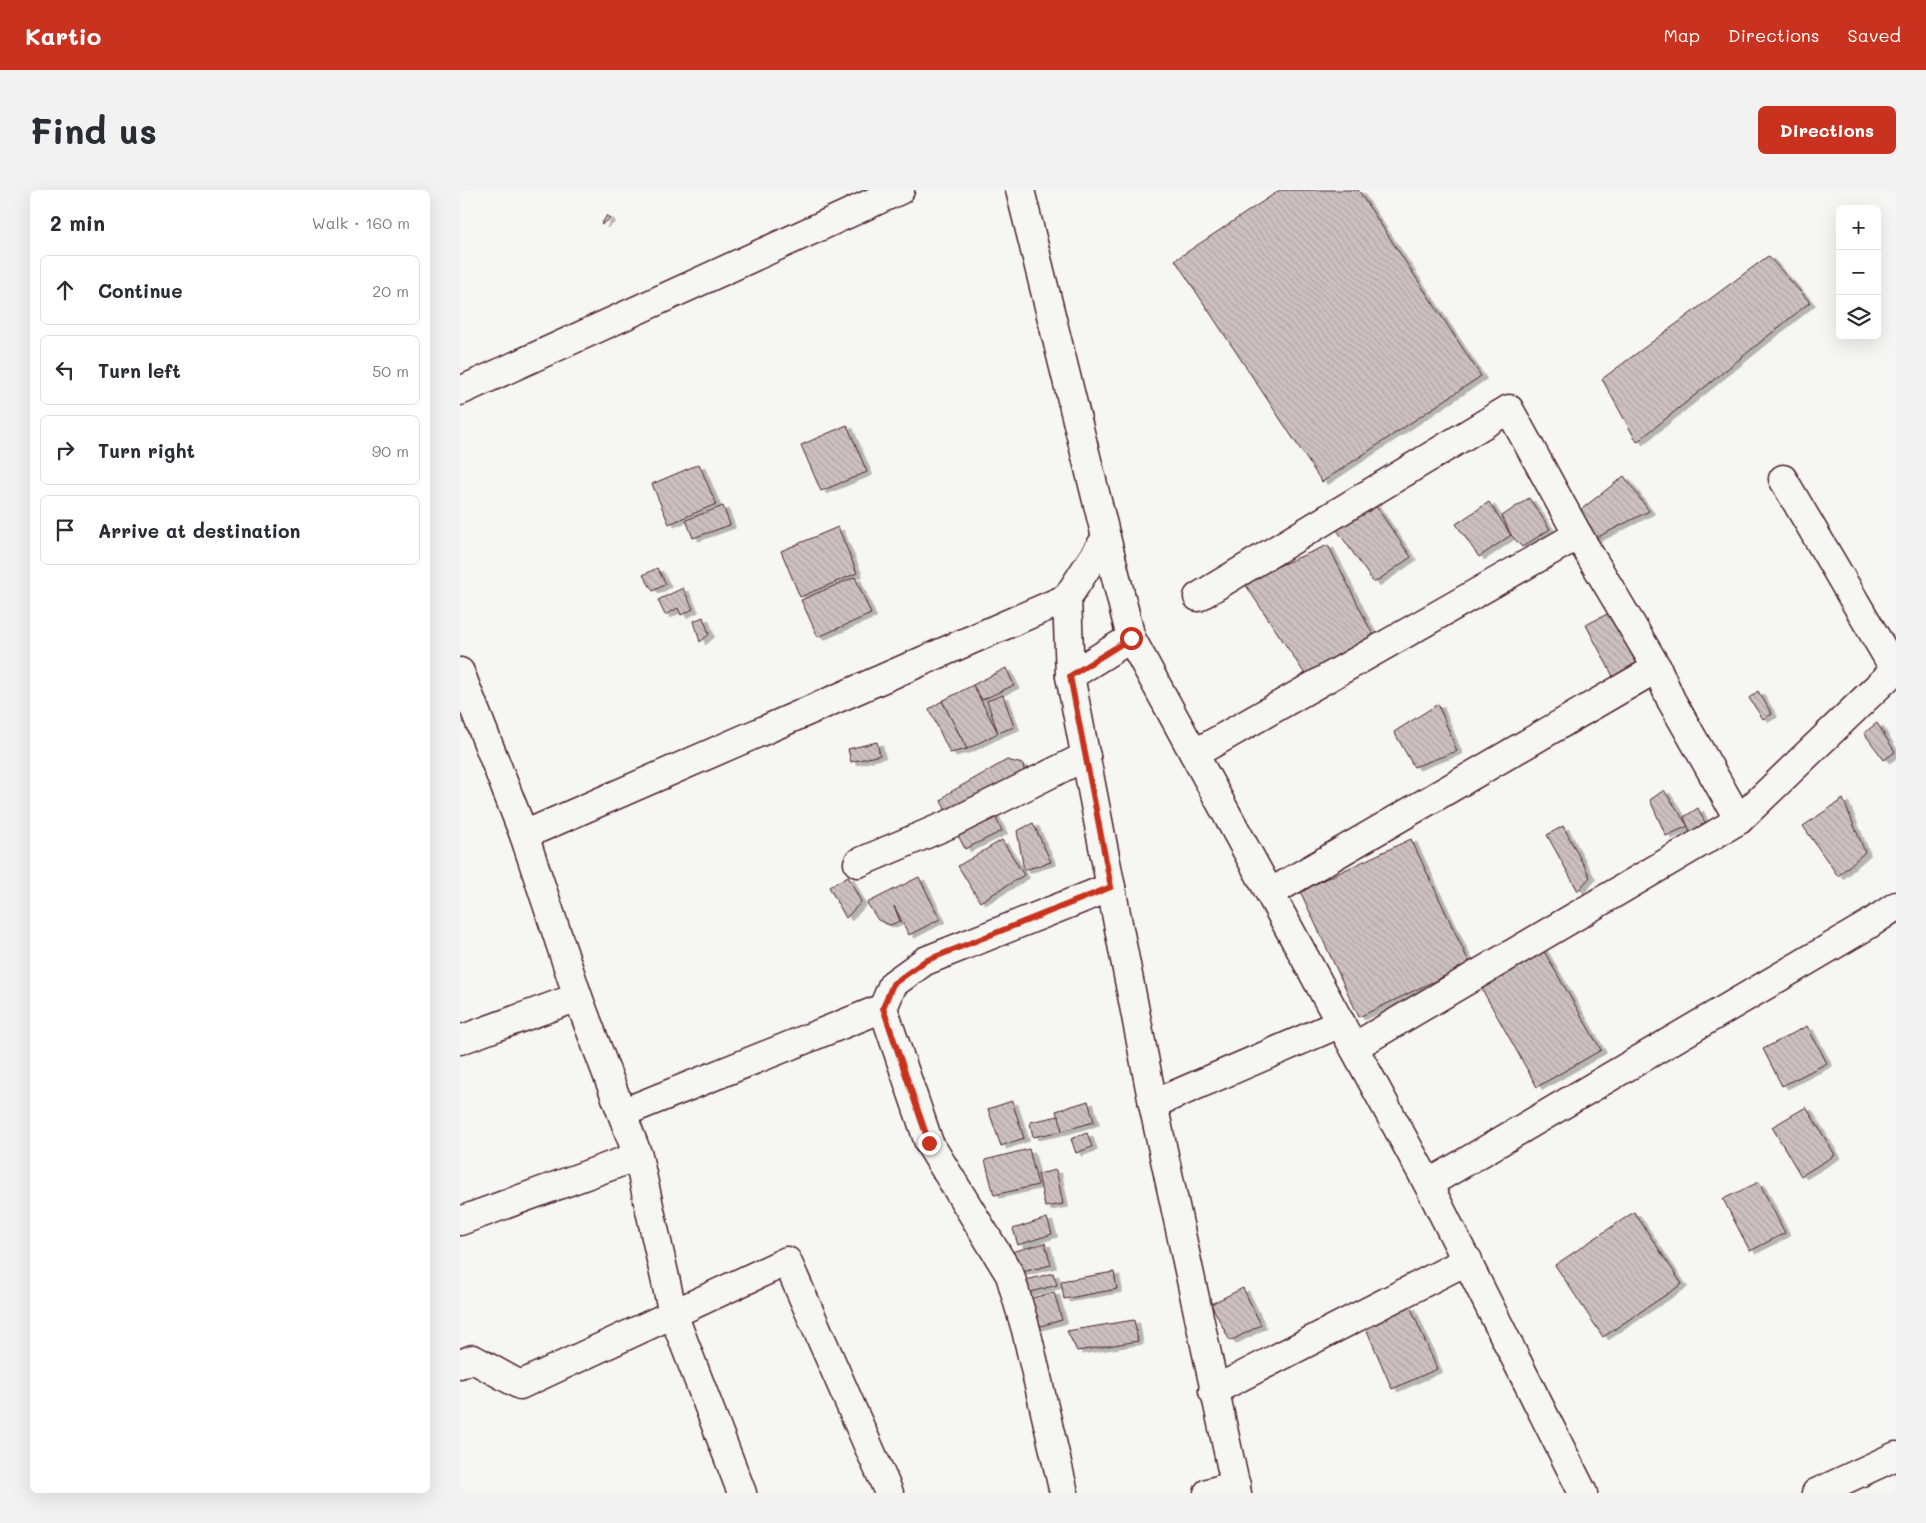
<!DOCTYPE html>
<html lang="en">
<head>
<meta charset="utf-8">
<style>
	:root { --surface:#fff; --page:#f2f2f3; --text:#2b2b33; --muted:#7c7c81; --line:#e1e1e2; --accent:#c8321e }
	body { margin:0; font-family:Mali,sans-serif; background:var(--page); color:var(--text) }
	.controls { position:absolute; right:15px; top:15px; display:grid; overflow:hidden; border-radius:8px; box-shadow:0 5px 20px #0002 }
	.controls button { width:45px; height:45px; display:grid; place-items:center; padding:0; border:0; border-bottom:1px solid var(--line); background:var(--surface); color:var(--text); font:25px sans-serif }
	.stop { position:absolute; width:15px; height:15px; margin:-11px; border:4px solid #c8321e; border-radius:50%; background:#fff }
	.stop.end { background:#c8321e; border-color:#fff; box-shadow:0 1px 5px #0008 }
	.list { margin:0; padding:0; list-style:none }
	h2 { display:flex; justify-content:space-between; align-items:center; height:65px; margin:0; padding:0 20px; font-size:21px }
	h2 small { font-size:16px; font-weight:400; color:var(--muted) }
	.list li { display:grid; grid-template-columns:32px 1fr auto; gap:15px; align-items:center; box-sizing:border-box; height:70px; margin:0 10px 10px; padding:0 10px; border:1px solid var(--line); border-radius:8px }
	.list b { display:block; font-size:19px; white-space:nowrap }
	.list em { font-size:16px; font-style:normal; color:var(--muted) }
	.icon { flex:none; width:28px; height:28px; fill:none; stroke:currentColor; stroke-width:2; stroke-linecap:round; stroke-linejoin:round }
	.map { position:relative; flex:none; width:1436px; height:1303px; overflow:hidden; border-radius:8px }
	header { display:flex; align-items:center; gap:30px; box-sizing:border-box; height:70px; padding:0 25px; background:var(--accent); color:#fff }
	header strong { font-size:24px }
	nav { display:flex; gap:28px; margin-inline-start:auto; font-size:18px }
	.intro { display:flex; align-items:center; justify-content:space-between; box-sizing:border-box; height:120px; padding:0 30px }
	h1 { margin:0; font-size:35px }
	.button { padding:12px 22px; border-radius:8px; background:var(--accent); color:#fff; font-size:18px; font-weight:700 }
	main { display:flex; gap:30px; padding:0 30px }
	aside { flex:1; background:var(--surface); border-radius:8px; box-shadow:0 5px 20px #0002 }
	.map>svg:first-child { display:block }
	.building { fill:url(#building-back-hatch); stroke:#4a1f2b; filter:url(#shadow) }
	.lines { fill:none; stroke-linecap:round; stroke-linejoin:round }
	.street-casing { stroke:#4a1f2b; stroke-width:31 }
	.secondary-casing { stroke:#4a1f2b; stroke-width:31 }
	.street { stroke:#f6f6f2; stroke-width:28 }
	.secondary { stroke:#f6f6f2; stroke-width:28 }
	.route { stroke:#c8321e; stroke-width:6 }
</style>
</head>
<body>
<header>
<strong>Kartio</strong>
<nav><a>Map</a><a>Directions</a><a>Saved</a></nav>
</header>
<div class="intro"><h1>Find us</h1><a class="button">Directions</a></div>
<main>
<aside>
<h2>2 min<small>Walk · 160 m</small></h2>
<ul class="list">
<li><svg class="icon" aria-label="ahead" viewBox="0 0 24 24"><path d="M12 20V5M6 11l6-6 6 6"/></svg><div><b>Continue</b></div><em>20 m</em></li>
<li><svg class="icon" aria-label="left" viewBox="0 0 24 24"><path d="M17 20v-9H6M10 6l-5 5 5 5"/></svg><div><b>Turn left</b></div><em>50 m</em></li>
<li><svg class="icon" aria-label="right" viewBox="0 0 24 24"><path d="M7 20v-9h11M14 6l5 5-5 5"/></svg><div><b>Turn right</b></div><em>90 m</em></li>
<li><svg class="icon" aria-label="arrive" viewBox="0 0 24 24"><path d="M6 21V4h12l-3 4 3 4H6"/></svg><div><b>Arrive at destination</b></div></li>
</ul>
</aside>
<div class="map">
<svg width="1436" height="1303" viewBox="0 0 1436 1303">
	<defs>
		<pattern id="building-back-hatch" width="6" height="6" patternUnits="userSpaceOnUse" patternTransform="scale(1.25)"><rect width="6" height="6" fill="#ccc1c0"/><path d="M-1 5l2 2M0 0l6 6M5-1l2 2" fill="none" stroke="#b1a5a5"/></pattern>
		<filter id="shadow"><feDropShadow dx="5.5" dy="3" stdDeviation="0" flood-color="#0004"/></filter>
	</defs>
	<rect width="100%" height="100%" fill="#f6f6f2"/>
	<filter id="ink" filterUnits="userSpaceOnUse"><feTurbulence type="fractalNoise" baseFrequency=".02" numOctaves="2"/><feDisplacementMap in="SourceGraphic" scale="10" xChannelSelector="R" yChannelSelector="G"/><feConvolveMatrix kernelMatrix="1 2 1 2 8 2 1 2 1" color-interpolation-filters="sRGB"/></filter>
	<g filter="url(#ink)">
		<g class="building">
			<path d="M820,0H898L1021,186L862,292L715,70Z"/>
			<path d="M147,25L150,29L141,35Z"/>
			<path d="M1308,66L1350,112L1177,252L1142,189Z"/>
			<path d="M387,235L407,282L361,301L341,255Z"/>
			<path d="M239,274L256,314L209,334L192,294Z"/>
			<path d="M1164,286L1189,321L1132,350L1119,321Z"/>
			<path d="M1069,308L1090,339L1062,357L1051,345L1042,326Z"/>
			<path d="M913,312L951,367L914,393L875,337Z"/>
			<path d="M1029,312L1051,345L1019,367L996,334Z"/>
			<path d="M263,316L270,335L233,348L226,330Z"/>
			<path d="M378,337L397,383L340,407L321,361Z"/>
			<path d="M868,355L913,445L845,484L783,391Z"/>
			<path d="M197,378L206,394L193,401L183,385Z"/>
			<path d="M395,387L411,424L358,447L341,410Z"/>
			<path d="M223,398L233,419L221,425L218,418L205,425L198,410Z"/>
			<path d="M1153,421L1183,478L1156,492L1126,435Z"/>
			<path d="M243,427L249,444L240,452L234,431Z"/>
			<path d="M546,478L554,495L522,510L513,495Z"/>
			<path d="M513,495L538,543L507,559L482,511Z"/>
			<path d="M1298,501L1312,524L1303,529L1289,508Z"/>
			<path d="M543,505L554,537L538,543L527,511Z"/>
			<path d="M482,511L507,559L490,563L469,519Z"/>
			<path d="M978,514L997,561L954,577L934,542Z"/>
			<path d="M1417,533L1435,562L1424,570L1404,543Z"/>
			<path d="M417,552L420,565L391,572L388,559Z"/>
			<path d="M547,570L563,574L567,594L492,633L481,611L487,604Z"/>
			<path d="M1204,600L1228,636L1206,646L1190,610Z"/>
			<path d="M1383,609L1405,662L1378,686L1343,636Z"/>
			<path d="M529,614L542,641L505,659L492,633Z"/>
			<path d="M1238,618L1247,637L1231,644L1224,627Z"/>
			<path d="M573,633L591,672L564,680L557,641Z"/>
			<path d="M1103,636L1130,687L1118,701L1087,645Z"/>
			<path d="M951,649L1010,774L899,827L840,701Z"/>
			<path d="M542,650L564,685L520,712L498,676Z"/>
			<path d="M388,686L401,712L386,728L369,697Z"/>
			<path d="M459,687L480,729L449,745L434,716L440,731L430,735L418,730L407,713Z"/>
			<path d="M1082,758L1141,860L1077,897L1019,794Z"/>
			<path d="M1347,836L1367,873L1322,896L1303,859Z"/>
			<path d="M552,911L564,948L541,956L528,919Z"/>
			<path d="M628,911L634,932L602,941L596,921Z"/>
			<path d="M1346,917L1375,965L1341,986L1312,937Z"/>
			<path d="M599,926L602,941L573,947L570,932Z"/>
			<path d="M627,943L632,957L616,963L611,949Z"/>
			<path d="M569,959L578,995L534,1005L525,970Z"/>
			<path d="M596,980L603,1014L585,1017L578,984Z"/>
			<path d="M1299,992L1325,1043L1290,1061L1263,1009Z"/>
			<path d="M1174,1022L1222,1094L1143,1147L1095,1075Z"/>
			<path d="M587,1028L592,1044L558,1055L553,1039Z"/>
			<path d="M585,1053L591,1075L550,1085L544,1064Z"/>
			<path d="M654,1082L657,1099L604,1109L601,1091Z"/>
			<path d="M593,1083L597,1095L555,1106L551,1094Z"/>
			<path d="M783,1098L801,1135L770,1151L751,1114Z"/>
			<path d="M594,1102L602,1130L566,1140L558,1112Z"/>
			<path d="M950,1116L977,1179L932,1199L905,1136Z"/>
			<path d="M674,1130L678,1151L617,1161L607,1141Z"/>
		</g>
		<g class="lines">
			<defs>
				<g id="street">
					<path d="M0,201L440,0"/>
					<path d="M1118,345L1197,478L1211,510L1279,630"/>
					<path d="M607,408L610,486"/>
					<path d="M671,448L610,486L693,914L777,1303"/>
					<path d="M0,482L64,645L118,807L0,850"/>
					<path d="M734,564L1118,345L1049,219L738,407"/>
					<path d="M64,645L607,408L646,348"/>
					<path d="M398,673L492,633L626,566"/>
					<path d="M810,703L1197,478"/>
					<path d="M118,807L178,966"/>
					<path d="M894,857L1279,630L1435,480L1323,289"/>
					<path d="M693,914L881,833"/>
					<path d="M162,923L423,818"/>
					<path d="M968,994L1408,735L1436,716"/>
					<path d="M0,1031L178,966L213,1124L282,1303"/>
					<path d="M0,1174L13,1169L60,1195L327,1071L429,1303"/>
					<path d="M753,1201L1008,1070"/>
					<path d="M604,1303L566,1140L550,1085L469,953L423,818L433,794L465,771L651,697"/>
					<path d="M748,1303L776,1295"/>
				</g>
				<g id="secondary">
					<path d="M560,0L671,448L968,994L1123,1303"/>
					<path d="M1356,1303L1436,1266"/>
				</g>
			</defs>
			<use href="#street" class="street-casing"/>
			<use href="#secondary" class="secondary-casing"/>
			<use href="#street" class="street"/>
			<use href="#secondary" class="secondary"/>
		</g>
	</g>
	<g class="lines" filter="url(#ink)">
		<path class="route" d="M469,953L423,818L433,794L465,771L651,697L610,486L671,448"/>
	</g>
</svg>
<div class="controls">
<button>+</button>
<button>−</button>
<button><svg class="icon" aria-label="layers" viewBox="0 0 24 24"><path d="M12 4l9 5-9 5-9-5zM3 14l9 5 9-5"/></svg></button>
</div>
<div class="stop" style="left:671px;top:448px"></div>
<div class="stop end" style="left:469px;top:953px"></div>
</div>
</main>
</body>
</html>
